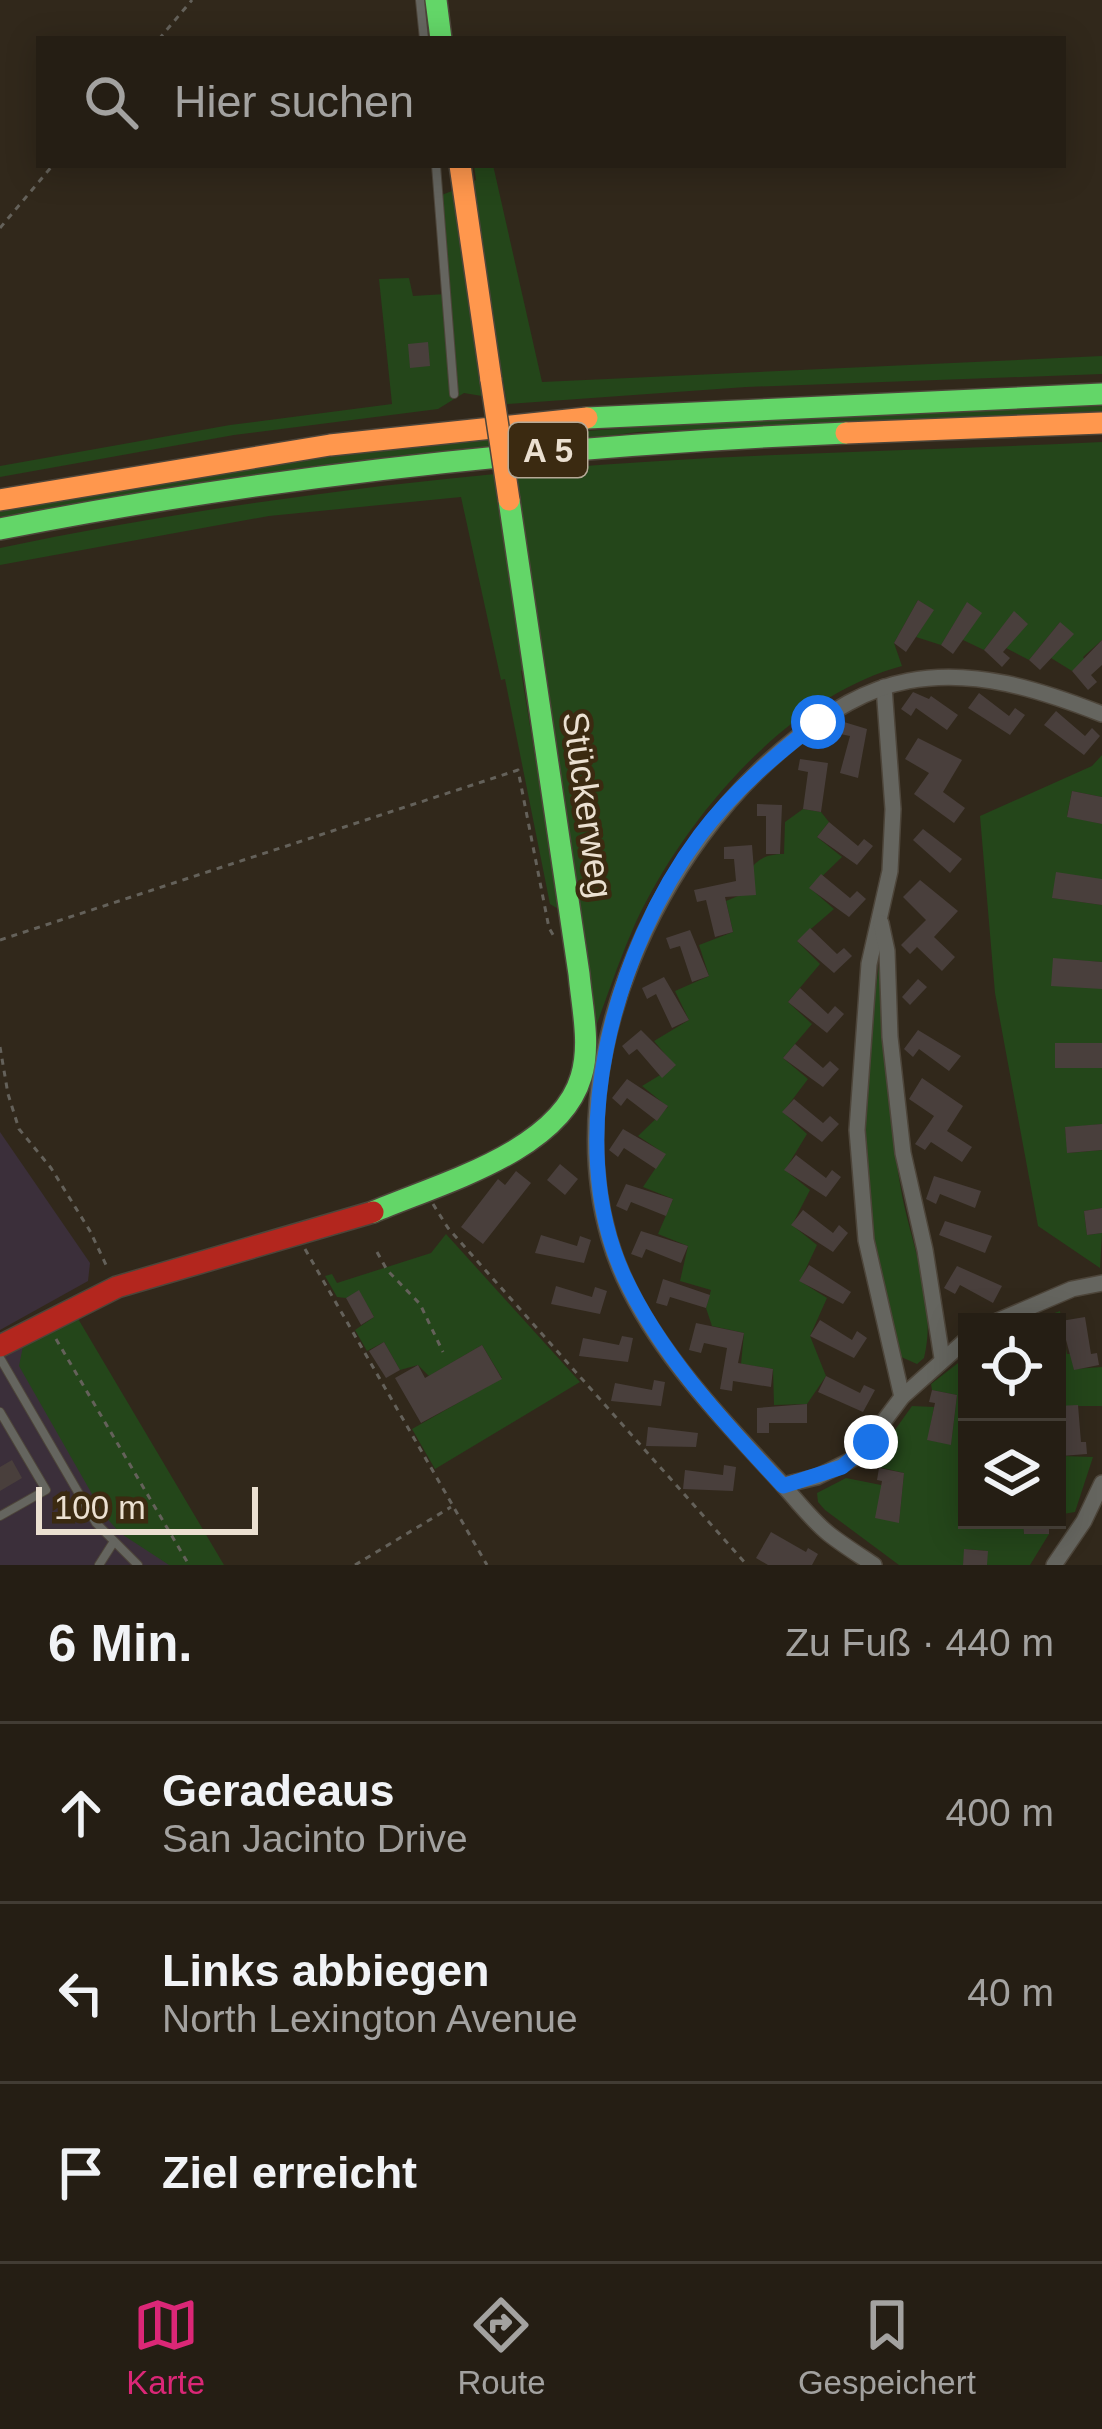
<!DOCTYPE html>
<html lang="de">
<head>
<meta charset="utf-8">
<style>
	:root { --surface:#251e14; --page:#312b22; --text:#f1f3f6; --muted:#a3a2a0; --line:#423c34; --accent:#db2777 }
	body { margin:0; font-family:Arial,sans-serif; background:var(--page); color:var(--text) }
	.controls { position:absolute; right:36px; bottom:36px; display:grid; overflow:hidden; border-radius:0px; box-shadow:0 6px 30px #0003 }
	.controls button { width:108px; height:108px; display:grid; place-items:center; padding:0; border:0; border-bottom:3px solid var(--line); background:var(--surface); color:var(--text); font:60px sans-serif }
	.scale { position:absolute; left:36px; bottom:30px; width:222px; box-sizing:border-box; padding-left:12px; border:6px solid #ebe0d1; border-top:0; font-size:33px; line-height:42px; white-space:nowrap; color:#ebe0d1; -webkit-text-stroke:9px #3b2a11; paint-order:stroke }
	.stop { position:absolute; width:36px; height:36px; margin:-27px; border:9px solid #1a73e8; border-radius:50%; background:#fff }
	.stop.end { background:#1a73e8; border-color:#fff; box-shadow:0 3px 12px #0008 }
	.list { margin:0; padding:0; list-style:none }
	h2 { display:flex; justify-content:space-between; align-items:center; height:156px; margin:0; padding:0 48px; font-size:51px }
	h2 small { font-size:39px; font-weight:400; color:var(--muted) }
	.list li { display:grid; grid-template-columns:78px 1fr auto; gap:36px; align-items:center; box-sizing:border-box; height:180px; padding:0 48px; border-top:3px solid var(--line) }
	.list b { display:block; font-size:45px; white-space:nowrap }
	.list p { margin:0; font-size:39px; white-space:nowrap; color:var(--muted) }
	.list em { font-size:39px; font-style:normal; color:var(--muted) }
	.icon { flex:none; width:66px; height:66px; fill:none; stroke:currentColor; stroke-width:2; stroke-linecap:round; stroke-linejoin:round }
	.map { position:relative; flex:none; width:1102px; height:1565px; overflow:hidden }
	.search { position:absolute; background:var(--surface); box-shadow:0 6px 30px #0003; left:36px; right:36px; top:36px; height:132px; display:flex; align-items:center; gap:30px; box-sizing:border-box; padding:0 42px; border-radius:0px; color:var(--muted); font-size:45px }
	.sheet { height:696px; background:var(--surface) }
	nav { display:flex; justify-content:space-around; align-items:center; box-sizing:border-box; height:168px; border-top:3px solid var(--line); background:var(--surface); font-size:33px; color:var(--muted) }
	nav a { display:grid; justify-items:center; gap:6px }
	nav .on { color:var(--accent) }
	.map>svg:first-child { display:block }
	.industrial { fill:#3b2f3a }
	.green { fill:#24461a }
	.building { fill:#493f3c }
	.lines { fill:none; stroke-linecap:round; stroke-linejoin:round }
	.lane-casing { stroke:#4d453a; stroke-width:10 }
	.street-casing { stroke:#4d453a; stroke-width:18 }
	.fast-casing { stroke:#4d453a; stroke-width:24 }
	.slow-casing { stroke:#4d453a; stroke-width:24 }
	.jam-casing { stroke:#4d453a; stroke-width:24 }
	.path { stroke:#64615a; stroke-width:3; stroke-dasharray:6 6; stroke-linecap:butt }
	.lane { stroke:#65655f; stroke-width:8 }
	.street { stroke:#65655f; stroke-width:15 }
	.fast { stroke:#63d668; stroke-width:21 }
	.slow { stroke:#ff974d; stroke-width:21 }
	.jam { stroke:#b3261e; stroke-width:21 }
	.slow-bridge-casing { stroke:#4d453a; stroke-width:24; stroke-linecap:butt }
	.slow-bridge { stroke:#ff974d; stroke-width:21 }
	.route { stroke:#1a73e8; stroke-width:15 }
	.labels { text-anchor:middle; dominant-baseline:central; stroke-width:9; stroke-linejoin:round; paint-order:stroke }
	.shield { fill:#3b2a11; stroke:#b6a997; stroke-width:3 }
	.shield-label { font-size:33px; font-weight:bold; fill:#ebe0d1 }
	.street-label { font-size:36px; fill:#ebe0d1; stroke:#3b2a11 }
</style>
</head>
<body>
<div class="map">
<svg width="1102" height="1565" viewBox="0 0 1102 1565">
	<rect width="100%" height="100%" fill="#31281b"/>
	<g class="industrial">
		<path d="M0,1132L90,1263L88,1281L0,1330Z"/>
		<path d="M45,1330L183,1565H0V1354Z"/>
	</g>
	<g class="green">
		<path d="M474,165H493L542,382L1102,356V374L746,387L507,404L501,368L497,367L470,183L476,180Z"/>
		<path d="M457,189L482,396L464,393L438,409L234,435L0,477V466L230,425L392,404L379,279L409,278L413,296L446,294L434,198Z"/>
		<path d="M1102,406V411L638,432L0,517V512C145,484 293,457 440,443C660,422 881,415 1102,406Z"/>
		<path d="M1102,442V640L1083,657L1085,660L1072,671L1051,658L1060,622L1029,660L1006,648L1014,612L984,650L963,640L967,603L941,645L916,637L933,610L918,600L894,643L902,666C786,697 684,819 635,924C620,958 608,994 595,1029L545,662L540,663L518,511L522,510L519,491L496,493L499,513H503L527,668L521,671L560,910L550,904L505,679L501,680L461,497L269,516L0,565V548C181,510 364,485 548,469C732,453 918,451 1102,442Z"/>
		<path d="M1102,755V797L1072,791L1067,816L1102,824V879L1053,898L1102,905V962L1053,959L1102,989V1043L1055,1044V1068H1102V1124L1065,1128L1068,1153L1102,1150V1208L1084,1211L1087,1235L1102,1233L1100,1268L1038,1226L995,993L980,816L1092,766Z"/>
		<path d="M803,809L821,812L829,822L817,837L842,857L810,888L834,909L797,941L820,964L788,1002L812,1024L783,1058L808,1079L783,1112L807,1134L785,1170L810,1190L792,1225L817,1245L800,1281L827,1298L810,1336L826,1376L807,1404L774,1405L773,1369L741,1364L744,1333L712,1326L706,1308L711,1290L680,1281L688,1246L658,1234L673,1199L643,1187L665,1154L638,1136L668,1107L642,1086L675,1066L654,1041L689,1020L675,991L709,976L699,945L733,932L726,901L738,896C749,871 753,854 784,854L785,822Z"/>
		<path d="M881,950C881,1029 887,1106 900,1184C909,1241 938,1300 924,1358L917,1364L899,1356L872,1236L864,1134L868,1047Z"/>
		<path d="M446,1234L580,1382L435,1469L412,1429L502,1378L482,1345L429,1376L418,1365L400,1370L384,1342L367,1351L355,1330L374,1317L359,1291L346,1298L337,1297L325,1276L332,1274L337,1283L431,1253Z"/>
		<path d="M1060,1311L1067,1354H1071L1074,1369L1102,1367V1406H1057V1322H1030Z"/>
		<path d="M77,1317L224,1565H169L120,1533L104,1515L19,1366L23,1346Z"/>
		<path d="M967,1356V1520H1023L1024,1534H1049L1030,1565H987V1551L965,1549L963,1565H899L825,1510L818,1502L817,1493L846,1478L881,1485L899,1522L904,1473L870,1465L912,1406L934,1407L928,1440L951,1444L957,1395L932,1390L931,1384Z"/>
		<path d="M1057,1440H1060L1062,1456L1093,1457L1075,1512L1057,1515Z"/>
	</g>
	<g class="building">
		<path d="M428,342L430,366L410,368L408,344Z"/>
		<path d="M918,600L934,610L906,652L894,643Z"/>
		<path d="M967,602L982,613L953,654L941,645Z"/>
		<path d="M1014,611L1028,624L1003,652L1010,658L1002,667L984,650Z"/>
		<path d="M1060,622L1074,634L1040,670L1029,660Z"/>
		<path d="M1102,640V665L1091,675L1097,682L1088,690L1072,671Z"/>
		<path d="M913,692L929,699L931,696L958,715L947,730L916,708L911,716L901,709Z"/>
		<path d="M979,693L1009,716L1015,708L1025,715L1010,735L968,708Z"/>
		<path d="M1056,711L1085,736L1092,728L1100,736L1084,755L1044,725Z"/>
		<path d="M844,722L867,729L858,778L840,773L850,736L840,734Z"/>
		<path d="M918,738L962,760L943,792L965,808L954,823L914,794L929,773L905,759Z"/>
		<path d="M800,759L828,763L821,812L803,809L808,772L798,770Z"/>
		<path d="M1072,791L1102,797V824L1067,817Z"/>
		<path d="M757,804L782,805L780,854H766V816H757Z"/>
		<path d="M829,822L858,846L864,839L873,846L857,865L817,837Z"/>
		<path d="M923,829L962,859L950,873L913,840Z"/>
		<path d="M752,845L756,895L725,897L733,932L715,937L706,900L697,902L694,890L736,881L734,859H724V847Z"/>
		<path d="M1056,872L1102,879V905L1052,898Z"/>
		<path d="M821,874L850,898L857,891L866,899L849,917L809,888Z"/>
		<path d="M920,880L958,911L934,937L955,957L942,971L917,947L910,954L901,945L926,920L903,897Z"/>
		<path d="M810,928L837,954L844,948L852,956L834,973L797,941Z"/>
		<path d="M690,930L709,976L692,982L680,946L670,949L666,938Z"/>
		<path d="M1053,958L1102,962V989L1051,986Z"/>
		<path d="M664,977L689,1020L672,1028L656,994L647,999L642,988Z"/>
		<path d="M918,979L927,987L910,1005L902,997Z"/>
		<path d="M800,988L828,1014L835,1006L844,1014L827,1033L788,1002Z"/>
		<path d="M641,1030L676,1065L662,1078L637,1049L629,1055L622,1046Z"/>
		<path d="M918,1030L961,1056L949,1071L919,1049L913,1057L904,1049Z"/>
		<rect x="1055" y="1043" width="47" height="25"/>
		<path d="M795,1044L823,1068L830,1061L839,1069L823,1087L783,1058Z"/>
		<path d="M922,1078L963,1106L947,1131L972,1147L962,1162L931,1142L925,1150L915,1144L934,1116L909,1099Z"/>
		<path d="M627,1079L668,1106L657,1121L627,1098L621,1106L612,1098Z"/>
		<path d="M794,1099L823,1123L830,1116L839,1124L822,1142L782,1112Z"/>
		<path d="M1102,1124V1150L1067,1153L1065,1127Z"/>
		<path d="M623,1129L666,1154L656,1169L624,1148L618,1157L609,1150Z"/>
		<path d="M796,1155L826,1178L832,1170L841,1177L826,1197L784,1170Z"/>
		<path d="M560,1164L578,1179L565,1195L547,1180Z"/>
		<path d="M516,1171L531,1183L483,1244L461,1227L498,1179L505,1185Z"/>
		<path d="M934,1176L981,1191L975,1208L940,1194L936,1204L926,1199Z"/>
		<path d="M626,1184L673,1199L666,1216L631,1202L627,1211L616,1206Z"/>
		<path d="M1102,1208V1233L1087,1235L1084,1211Z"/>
		<path d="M803,1210L833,1233L839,1225L848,1233L833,1252L791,1225Z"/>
		<path d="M945,1221L992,1236L985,1253L939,1235Z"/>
		<path d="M641,1231L688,1246L681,1263L646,1249L642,1258L631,1254Z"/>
		<path d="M541,1235L577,1246L580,1236L591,1240L584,1263L535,1253Z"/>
		<path d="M809,1265L851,1292L843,1304L799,1281Z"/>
		<path d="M957,1266L1002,1286L993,1303L960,1285L955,1294L944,1288Z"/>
		<path d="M663,1279L710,1295L706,1308L670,1297L667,1306L656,1303Z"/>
		<path d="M556,1286L592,1297L595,1287L607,1291L600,1314L551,1304Z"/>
		<path d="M359,1290L374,1317L361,1325L346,1298Z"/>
		<path d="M1085,1317L1091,1354L1097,1353L1099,1365L1074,1370L1061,1321Z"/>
		<path d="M820,1320L852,1340L857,1331L867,1338L854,1358L810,1336Z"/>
		<path d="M696,1323L744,1333L738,1363L773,1369L771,1387L733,1381L732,1391L720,1389L727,1348L704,1343L701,1353L689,1350Z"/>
		<path d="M622,1336L633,1338L628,1362L579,1356L583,1338L619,1345Z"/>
		<path d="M384,1342L400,1370L386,1378L369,1351Z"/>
		<path d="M482,1345L502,1379L421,1423L395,1378L418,1365L425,1378Z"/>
		<path d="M826,1376L860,1393L864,1385L875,1390L863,1412L818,1392Z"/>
		<path d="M654,1380L665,1382L661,1406L611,1401L615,1383L652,1390Z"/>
		<path d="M932,1390L957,1395L951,1445L927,1440L935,1403L929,1402Z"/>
		<path d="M807,1404V1423H769V1433H757V1408Z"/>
		<path d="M1078,1405L1081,1442H1086L1087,1454L1061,1456L1057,1406Z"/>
		<path d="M648,1427L698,1433L696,1447L646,1446Z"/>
		<path d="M12,1460L22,1478L0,1491V1467Z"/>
		<path d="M724,1465L736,1467L733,1491L683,1489L685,1470L723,1475Z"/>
		<path d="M879,1468L904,1473L899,1523L875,1518L882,1481L877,1480Z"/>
		<path d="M1023,1522H1049V1534H1024Z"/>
		<path d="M771,1532L806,1552L808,1548L818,1554L812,1565H768L756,1558Z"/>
		<path d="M964,1549L988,1551L987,1565H963Z"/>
	</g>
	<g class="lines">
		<defs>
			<g id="lane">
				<path d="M420,0L424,39"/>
				<path d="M436,165L454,394"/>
				<path d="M0,1358L96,1523L138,1565"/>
				<path d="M0,1412L46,1490L0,1516"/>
				<path d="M99,1565L113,1543"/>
			</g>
			<g id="street">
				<path d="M884,687L893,809L890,871L869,964L857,1130L866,1240L902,1397"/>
				<path d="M881,923L887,951L890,1037L903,1153L925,1250L942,1358"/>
				<path d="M995,1322L1072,1289L1102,1283"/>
				<path d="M783,1485L817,1477L857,1457L902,1397L967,1339"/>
				<path d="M874,1565C859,1555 843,1545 829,1534C808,1517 792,1494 773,1474C710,1406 635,1329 609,1238C558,1062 658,846 796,738C830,712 865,689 908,681C974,668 1041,690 1102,714"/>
				<path d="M1054,1565L1084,1521L1102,1483"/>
			</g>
			<g id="fast">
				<path d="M436,0L441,39"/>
				<path d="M587,418L1102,394"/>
				<path d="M0,529C280,474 561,445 846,433"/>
				<path d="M373,1212C438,1184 559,1152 581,1077C591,1045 582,1007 579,974L509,500"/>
			</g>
			<g id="slow">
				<path d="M460,165L491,380"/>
				<path d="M846,433L1102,423"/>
				<path d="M0,500L330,445L587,418"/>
			</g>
			<path id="jam" d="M0,1346L117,1287L373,1212"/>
		</defs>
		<use href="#lane" class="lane-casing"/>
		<use href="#street" class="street-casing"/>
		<use href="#fast" class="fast-casing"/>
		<use href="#slow" class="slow-casing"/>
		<use href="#jam" class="jam-casing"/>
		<g class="path">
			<path d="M159,39L192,0"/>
			<path d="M0,228L53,165"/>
			<path d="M0,940L518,770L549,928L555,938"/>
			<path d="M0,1047L8,1094L19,1129L51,1168L90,1231L108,1269"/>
			<path d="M433,1204L448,1228L747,1565"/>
			<path d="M305,1249L487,1565"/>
			<path d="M377,1252L387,1270L420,1304L443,1352"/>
			<path d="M56,1339L189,1565"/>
			<path d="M355,1565L451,1507"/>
		</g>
		<use href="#lane" class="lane"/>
		<use href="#street" class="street"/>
		<use href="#fast" class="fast"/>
		<use href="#slow" class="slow"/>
		<use href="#jam" class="jam"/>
		<defs>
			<path id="slow-bridge" d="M491,380L509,500"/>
		</defs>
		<use href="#slow-bridge" class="slow-bridge-casing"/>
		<use href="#slow-bridge" class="slow-bridge"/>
	</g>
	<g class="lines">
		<path class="route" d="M818,722C774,756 733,791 700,835C614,950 562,1141 624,1276C661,1356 724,1422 783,1486L842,1467L871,1442"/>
	</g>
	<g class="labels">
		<rect class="shield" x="509" y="423" width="78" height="54" rx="9"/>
		<g class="shield-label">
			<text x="548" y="450">A 5</text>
		</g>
		<g class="street-label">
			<text transform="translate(588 805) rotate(82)">Stückerweg</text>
		</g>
	</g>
</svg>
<div class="controls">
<button><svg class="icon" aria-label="locate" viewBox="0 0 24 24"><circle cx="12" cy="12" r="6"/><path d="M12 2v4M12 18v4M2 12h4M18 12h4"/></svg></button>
<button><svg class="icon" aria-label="layers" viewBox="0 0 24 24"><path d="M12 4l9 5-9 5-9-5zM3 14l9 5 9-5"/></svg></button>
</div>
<div class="scale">100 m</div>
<div class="stop" style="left:818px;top:722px"></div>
<div class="stop end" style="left:871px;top:1442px"></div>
<div class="search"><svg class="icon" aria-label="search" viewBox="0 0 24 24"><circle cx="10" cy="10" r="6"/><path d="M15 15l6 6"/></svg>Hier suchen</div>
</div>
<section class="sheet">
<h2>6 Min.<small>Zu Fuß · 440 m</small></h2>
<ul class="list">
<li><svg class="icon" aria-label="ahead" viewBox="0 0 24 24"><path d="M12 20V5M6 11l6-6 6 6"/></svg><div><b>Geradeaus</b><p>San Jacinto Drive</p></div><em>400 m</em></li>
<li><svg class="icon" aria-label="left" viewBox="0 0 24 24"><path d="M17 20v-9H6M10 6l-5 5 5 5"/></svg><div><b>Links abbiegen</b><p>North Lexington Avenue</p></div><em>40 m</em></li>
<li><svg class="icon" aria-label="arrive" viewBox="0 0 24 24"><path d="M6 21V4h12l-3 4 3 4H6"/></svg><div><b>Ziel erreicht</b></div></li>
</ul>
</section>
<nav>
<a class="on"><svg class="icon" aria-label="map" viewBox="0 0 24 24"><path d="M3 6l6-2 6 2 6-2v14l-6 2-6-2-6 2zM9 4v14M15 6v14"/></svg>Karte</a>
<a><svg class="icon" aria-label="directions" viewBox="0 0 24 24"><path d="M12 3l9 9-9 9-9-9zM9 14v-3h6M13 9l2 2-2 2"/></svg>Route</a>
<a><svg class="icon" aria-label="saved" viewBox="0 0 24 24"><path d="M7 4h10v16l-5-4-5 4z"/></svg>Gespeichert</a>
</nav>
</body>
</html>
